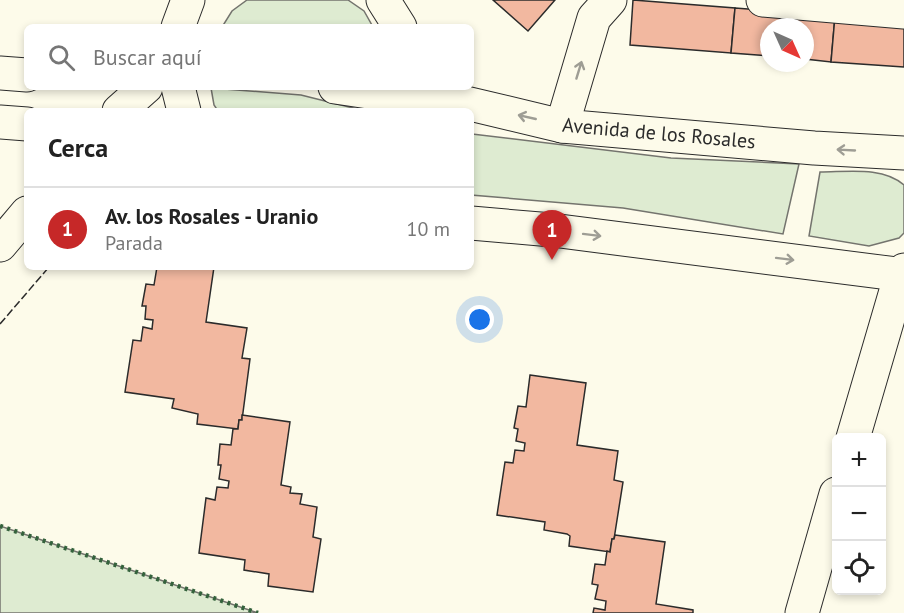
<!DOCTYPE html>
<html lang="es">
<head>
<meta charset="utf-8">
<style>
	:root { --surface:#fff; --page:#f2f2f2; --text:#222; --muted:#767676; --line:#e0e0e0; --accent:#c62828 }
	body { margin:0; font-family:"PT Sans",sans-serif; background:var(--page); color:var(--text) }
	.controls { position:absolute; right:18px; bottom:18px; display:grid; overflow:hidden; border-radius:9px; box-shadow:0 3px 9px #0003 }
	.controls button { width:54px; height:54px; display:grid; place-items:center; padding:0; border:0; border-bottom:2px solid var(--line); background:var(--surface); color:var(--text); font:30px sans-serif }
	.compass { position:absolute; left:760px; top:18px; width:54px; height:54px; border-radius:50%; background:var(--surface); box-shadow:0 3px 9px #0003; rotate:135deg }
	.you { position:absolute; left:480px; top:320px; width:21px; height:21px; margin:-15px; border:4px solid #fff; border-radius:50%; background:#1a73e8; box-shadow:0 0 0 9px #1a73e833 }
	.badge { display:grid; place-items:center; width:39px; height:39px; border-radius:50%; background:var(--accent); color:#fff; font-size:20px; font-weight:700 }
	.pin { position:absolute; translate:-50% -50px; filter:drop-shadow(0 2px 3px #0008) }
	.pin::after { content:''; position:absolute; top:32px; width:21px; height:18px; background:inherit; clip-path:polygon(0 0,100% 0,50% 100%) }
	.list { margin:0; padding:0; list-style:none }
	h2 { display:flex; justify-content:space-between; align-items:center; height:78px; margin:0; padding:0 24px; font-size:26px }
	h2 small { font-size:20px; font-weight:400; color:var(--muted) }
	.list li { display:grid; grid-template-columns:39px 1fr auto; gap:18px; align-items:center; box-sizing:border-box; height:84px; padding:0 24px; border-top:2px solid var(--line) }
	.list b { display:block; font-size:22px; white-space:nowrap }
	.list p { margin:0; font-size:20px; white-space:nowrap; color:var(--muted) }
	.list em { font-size:20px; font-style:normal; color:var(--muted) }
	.icon { flex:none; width:33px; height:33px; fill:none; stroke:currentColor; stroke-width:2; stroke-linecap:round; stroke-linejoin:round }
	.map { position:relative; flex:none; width:904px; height:613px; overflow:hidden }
	.search { position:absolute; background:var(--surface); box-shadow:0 3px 9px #0003; left:24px; top:24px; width:450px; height:66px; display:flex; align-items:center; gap:15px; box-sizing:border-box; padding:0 21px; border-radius:9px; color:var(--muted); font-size:22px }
	.panel { position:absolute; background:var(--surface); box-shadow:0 3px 9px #0003; left:24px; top:108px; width:450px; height:162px; border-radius:9px }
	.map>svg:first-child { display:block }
	.green { fill:#deebd1; stroke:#74746e; stroke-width:1.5 }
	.building { fill:#f2b8a0; stroke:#2b2b2b; stroke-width:1.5 }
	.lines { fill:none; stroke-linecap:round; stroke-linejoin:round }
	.street-casing { stroke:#2b2b2b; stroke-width:35 }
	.secondary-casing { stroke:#2b2b2b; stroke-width:35 }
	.street { stroke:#fdfbea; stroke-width:33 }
	.secondary { stroke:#fdfbea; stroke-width:33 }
	.hedge { stroke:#34623c; stroke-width:4.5; stroke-dasharray:3 4.5; stroke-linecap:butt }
	.fence { stroke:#2b2b2b; stroke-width:1.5; stroke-dasharray:8 3; stroke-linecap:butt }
	.oneway { stroke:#9e9d94 }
	.labels { text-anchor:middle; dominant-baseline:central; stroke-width:4.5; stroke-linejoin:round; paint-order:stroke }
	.street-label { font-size:20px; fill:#2b2b2b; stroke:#fdfbea }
</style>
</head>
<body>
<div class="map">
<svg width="904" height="613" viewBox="0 0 904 613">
	<rect width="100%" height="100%" fill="#fdfbea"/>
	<g class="green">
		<path d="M247,0H348L364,11L373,27H222L232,11Z"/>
		<path d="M211,88L301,95L365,111H218L214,105Z"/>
		<path d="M472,134L671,158L799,164L783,234L623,208L471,195Z"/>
		<path d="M820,172C847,172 883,166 904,185V233L899,238L869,246L809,236Z"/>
		<path d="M0,526L258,613H0Z"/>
	</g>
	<g class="building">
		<path d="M493,0H555L528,31Z"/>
		<path d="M633,0L735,8L731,53L630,45Z"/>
		<path d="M735,8L835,16L831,62L805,59V27H769V56L731,53Z"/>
		<path d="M835,16L904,21V67L831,62Z"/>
		<path d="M157,267H214L206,322L247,328L242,358L250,359L242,420H239L238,429L197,424L198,414L172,408L174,399L125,392L133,340L141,341L143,327L152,329L153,320L145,319L146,306H142L146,284L154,285Z"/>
		<path d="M530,375L586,383L577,445L618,451L614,480L623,482L614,539H612L610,552L569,546L570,536L567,534L544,530L545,522L497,515L505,462L513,463L515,450L524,451L525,443L516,441L518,429L514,428L518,406L526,407Z"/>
		<path d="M242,415L290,422L281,485L291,487L290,493L302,494L300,504L317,507L313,537L321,539L313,592L268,586L269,574L244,570L245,560L199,553L206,498L215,500L217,487L228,488L229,481L219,479L221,465H218L220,444L231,445L233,429H238L239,420H242Z"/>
		<path d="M615,535L665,542L656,604L693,610V613H593L594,608L605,610L606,601L595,599L598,585L592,584L595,564L605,565L607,551L610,552L612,539H614Z"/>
	</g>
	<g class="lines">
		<defs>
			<g id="street">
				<path d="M383,0L400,27"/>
				<path d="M763,0L904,12"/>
				<path d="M178,27L188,0"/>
				<path d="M178,87L184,111"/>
				<path d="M119,111L146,87"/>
				<path d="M562,126L594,18L610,0"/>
				<path d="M0,245L27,213"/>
				<path d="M853,438L901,274L904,270"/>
				<path d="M802,613L836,494"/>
			</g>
			<g id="secondary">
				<path d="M0,73L27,75"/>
				<path d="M335,87L415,99L470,104L562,126L814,148L904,153"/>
				<path d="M0,122L27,124"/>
				<path d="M471,223L552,230L904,275"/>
			</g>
		</defs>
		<use href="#street" class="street-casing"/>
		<use href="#secondary" class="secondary-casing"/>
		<use href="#street" class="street"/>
		<use href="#secondary" class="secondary"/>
		<path class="hedge" d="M0,526L258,613"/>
		<path class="fence" d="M0,324L49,267"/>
	</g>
	<defs><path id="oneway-shaft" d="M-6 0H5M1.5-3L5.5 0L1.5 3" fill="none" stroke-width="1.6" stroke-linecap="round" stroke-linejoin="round" transform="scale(1.5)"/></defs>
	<g class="oneway">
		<use href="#oneway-shaft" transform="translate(579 70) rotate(-73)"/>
		<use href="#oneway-shaft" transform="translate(527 117) rotate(-167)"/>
		<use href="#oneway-shaft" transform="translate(846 150) rotate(-177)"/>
		<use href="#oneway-shaft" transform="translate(592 235) rotate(7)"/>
		<use href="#oneway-shaft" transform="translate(785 259) rotate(7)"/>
	</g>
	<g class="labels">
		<g class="street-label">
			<text transform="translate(659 133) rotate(5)">Avenida de los Rosales</text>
		</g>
	</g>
</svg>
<div class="controls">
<button>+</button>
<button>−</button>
<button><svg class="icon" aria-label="locate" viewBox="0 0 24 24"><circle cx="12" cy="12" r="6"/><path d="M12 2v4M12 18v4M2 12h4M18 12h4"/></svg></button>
</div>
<svg class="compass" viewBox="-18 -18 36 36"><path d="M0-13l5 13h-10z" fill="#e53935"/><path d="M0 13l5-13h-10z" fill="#767676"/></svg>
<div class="you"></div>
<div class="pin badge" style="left:552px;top:260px">1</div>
<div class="search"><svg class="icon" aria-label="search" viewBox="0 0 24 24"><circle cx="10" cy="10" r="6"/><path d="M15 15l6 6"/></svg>Buscar aquí</div>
<section class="panel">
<h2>Cerca<small></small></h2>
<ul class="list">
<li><span class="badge">1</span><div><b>Av. los Rosales - Uranio</b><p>Parada</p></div><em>10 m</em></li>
</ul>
</section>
</div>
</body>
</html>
